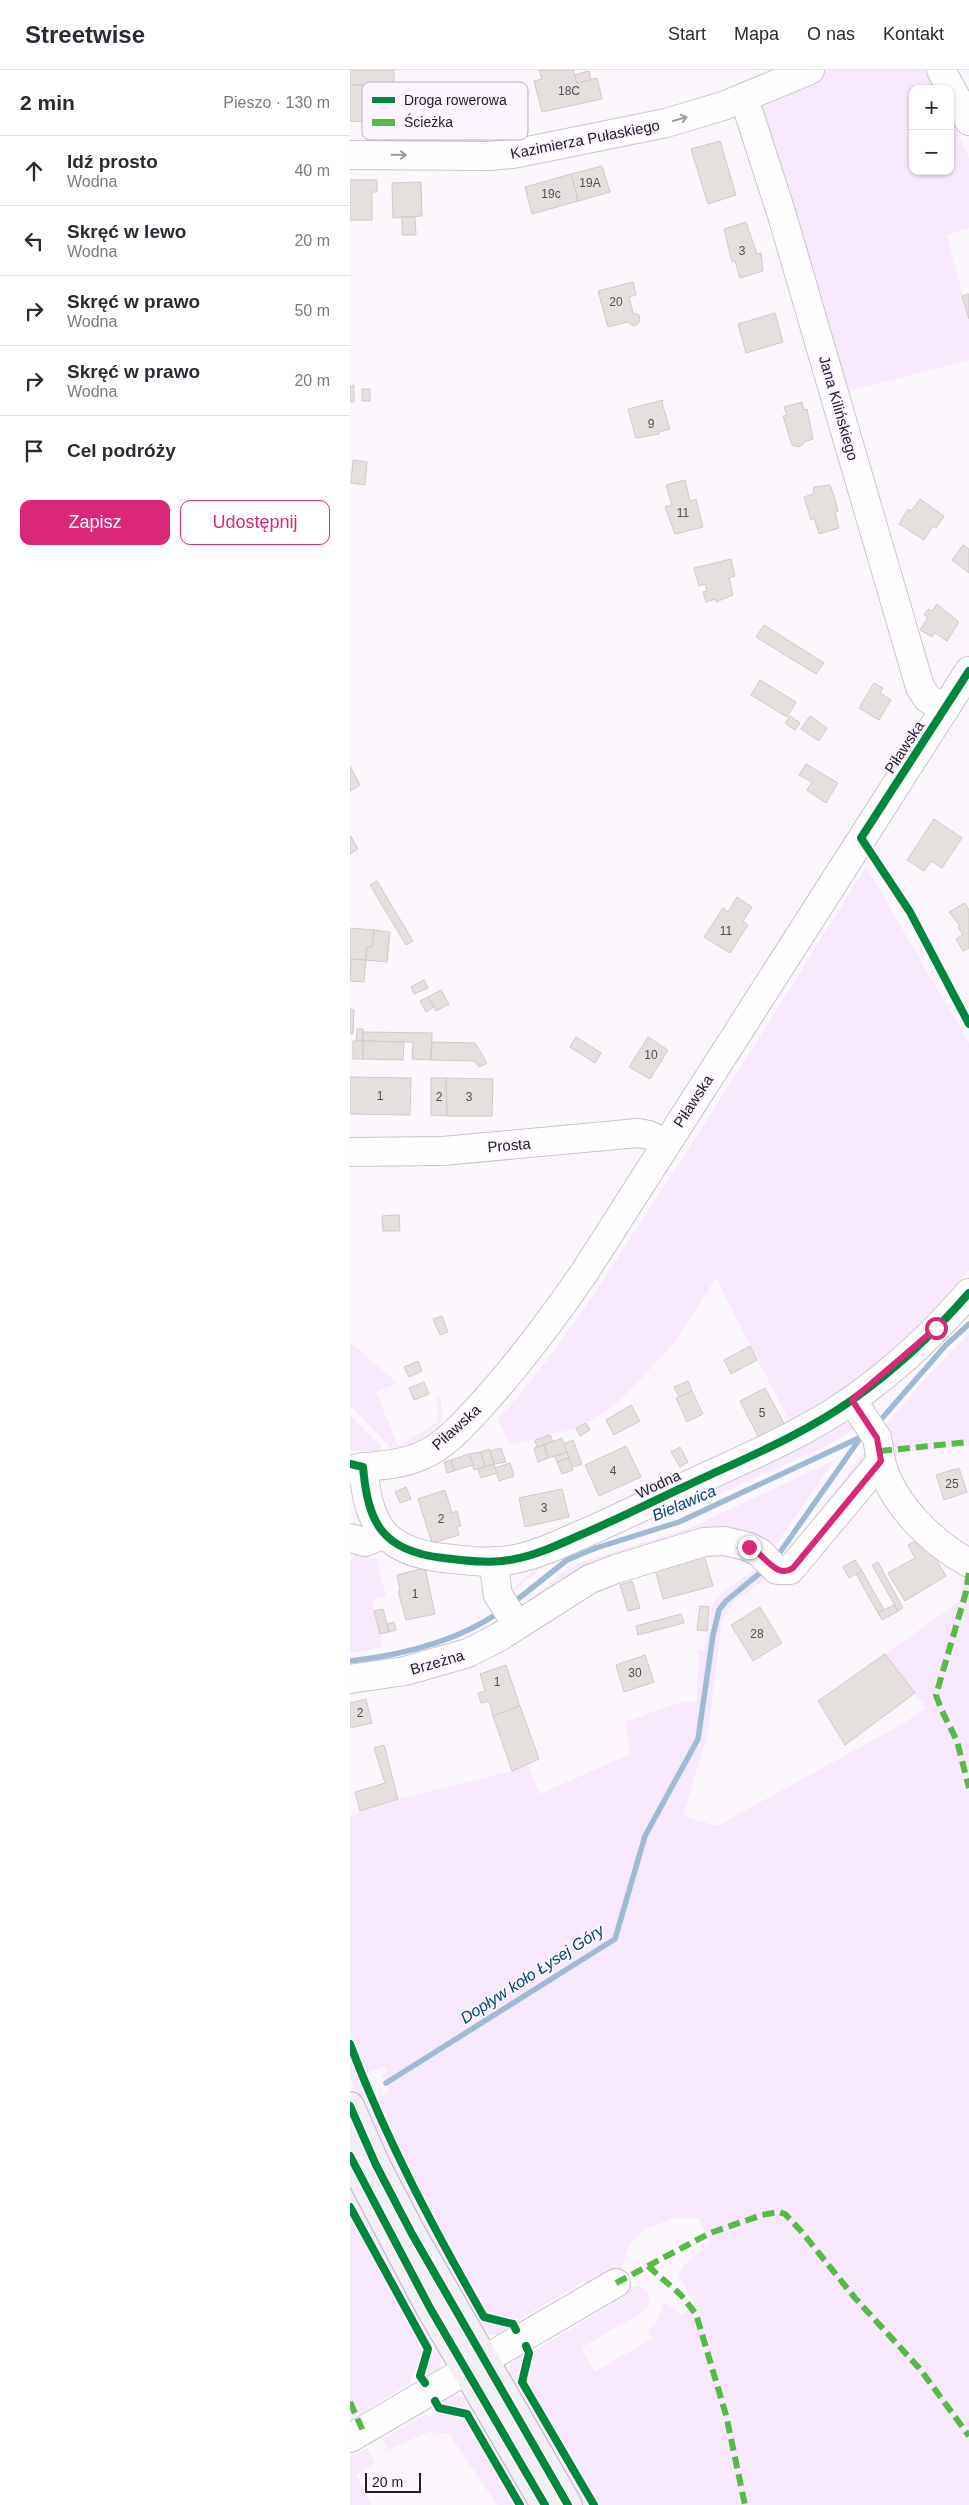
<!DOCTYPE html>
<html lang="pl">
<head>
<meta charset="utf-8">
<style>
	:root { --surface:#fff; --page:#f2f2f3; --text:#2b2b33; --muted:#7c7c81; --line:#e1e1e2; --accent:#db2777 }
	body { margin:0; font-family:Arial,sans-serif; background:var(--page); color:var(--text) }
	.controls { position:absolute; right:15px; top:15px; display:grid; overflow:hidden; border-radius:10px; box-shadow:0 1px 4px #0004 }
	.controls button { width:45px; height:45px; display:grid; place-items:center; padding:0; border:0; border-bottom:1px solid var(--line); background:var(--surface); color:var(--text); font:25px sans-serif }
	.scale { position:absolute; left:15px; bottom:12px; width:56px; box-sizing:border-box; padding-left:5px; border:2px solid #221b24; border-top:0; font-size:14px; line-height:18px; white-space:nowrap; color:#221b24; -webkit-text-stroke:4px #fcf4fe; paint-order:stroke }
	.stop { position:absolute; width:15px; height:15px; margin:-11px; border:4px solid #db2777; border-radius:50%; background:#fff }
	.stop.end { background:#db2777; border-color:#fff; box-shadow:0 1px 5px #0008 }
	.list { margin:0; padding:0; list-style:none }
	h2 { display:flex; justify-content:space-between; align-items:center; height:65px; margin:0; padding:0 20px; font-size:21px }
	h2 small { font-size:16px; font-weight:400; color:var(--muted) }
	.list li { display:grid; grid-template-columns:32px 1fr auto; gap:15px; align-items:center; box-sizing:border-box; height:70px; padding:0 20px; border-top:1px solid var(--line) }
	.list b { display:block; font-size:19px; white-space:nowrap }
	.list p { margin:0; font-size:16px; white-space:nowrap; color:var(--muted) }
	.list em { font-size:16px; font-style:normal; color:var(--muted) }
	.actions { display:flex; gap:10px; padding:15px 20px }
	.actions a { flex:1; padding:11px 0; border:1px solid var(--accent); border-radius:10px; text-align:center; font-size:18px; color:var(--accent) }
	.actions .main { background:var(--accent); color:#fff }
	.icon { flex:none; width:28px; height:28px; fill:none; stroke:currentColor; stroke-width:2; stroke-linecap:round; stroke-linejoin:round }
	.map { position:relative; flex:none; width:619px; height:2435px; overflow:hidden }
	header { display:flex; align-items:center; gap:30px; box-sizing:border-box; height:70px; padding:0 25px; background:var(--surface); border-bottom:1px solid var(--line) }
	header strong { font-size:24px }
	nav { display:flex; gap:28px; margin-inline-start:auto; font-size:18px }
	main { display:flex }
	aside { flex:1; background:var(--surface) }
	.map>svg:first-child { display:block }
	.green { fill:#f7e8fb }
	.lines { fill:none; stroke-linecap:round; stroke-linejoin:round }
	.stream { stroke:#a1bad4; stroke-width:5.5 }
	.building { fill:#e5dfdd; stroke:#d0c9c7 }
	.minor-casing { stroke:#cbc4cc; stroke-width:30 }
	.major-casing { stroke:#bcb4bf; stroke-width:30 }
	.minor { stroke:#fefeff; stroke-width:28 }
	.major { stroke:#f2eef4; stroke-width:28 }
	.quiet { stroke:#58b947; stroke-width:6; stroke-dasharray:12 6; stroke-linecap:butt }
	.cycleway-casing { stroke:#fcf4fe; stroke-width:11 }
	.cycleway { stroke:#00873e; stroke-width:8 }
	.oneway { stroke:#9b989c }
	.route { stroke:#db2777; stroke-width:6 }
	.labels { text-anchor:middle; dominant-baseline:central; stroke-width:4; stroke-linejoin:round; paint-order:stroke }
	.number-label { font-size:12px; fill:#544d53 }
	.street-label { font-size:15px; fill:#221b24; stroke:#fcf4fe }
	.water-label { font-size:16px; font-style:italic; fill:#054470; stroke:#fcf4fe }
	.key { fill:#fcf4fe; stroke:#bbb3bd; stroke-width:1 }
	.key-label { font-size:14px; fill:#221b24 }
</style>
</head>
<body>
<header>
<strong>Streetwise</strong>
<nav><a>Start</a><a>Mapa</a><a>O nas</a><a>Kontakt</a></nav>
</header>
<main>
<aside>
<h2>2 min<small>Pieszo · 130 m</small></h2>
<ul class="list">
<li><svg class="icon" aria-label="ahead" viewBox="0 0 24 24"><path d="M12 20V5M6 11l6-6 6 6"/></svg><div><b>Idź prosto</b><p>Wodna</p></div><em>40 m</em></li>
<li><svg class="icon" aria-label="left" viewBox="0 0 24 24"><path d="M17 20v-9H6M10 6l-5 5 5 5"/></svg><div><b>Skręć w lewo</b><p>Wodna</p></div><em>20 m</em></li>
<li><svg class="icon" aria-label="right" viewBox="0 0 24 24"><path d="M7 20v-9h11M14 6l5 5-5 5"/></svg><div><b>Skręć w prawo</b><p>Wodna</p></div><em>50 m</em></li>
<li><svg class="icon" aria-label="right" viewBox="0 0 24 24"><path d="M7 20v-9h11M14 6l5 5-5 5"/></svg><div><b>Skręć w prawo</b><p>Wodna</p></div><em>20 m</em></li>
<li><svg class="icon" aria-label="arrive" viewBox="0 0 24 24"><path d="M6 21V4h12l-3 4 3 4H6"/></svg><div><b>Cel podróży</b></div></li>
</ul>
<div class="actions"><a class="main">Zapisz</a><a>Udostępnij</a></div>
</aside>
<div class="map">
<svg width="619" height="2435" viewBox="0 0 619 2435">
	<rect width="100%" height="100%" fill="#fbf6fc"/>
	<g class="green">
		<path d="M479,0H575L585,19H563V101H600V47L619,88V158L597,165L619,249V290L492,323L408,37L421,25Z"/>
		<path d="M516,797L619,973V1200L603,1220L524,1303L441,1355L366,1208L323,1274L270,1331L241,1351L219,1360L160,1375L148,1349C207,1285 252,1211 300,1138C374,1026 444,911 516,797Z"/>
		<path d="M619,1264V1376L542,1383L534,1357L580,1303Z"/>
		<path d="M0,1272L47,1313L26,1322L48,1376L88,1352L87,1324L91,1331L93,1351L69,1370L42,1379L0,1336Z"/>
		<path d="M0,1345L32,1377L28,1381H0Z"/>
		<path d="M502,1350L510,1355L480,1374L333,1441L239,1471L217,1481L200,1491L158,1526L157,1524L183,1500L207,1484L239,1469L319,1445L384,1406L426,1389Z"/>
		<path d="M522,1372L523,1386C496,1411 472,1438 451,1468C444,1478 444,1492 430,1494L406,1473L392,1468L383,1458H365L249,1496L220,1511L175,1542L167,1540L212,1503L232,1492L340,1458L485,1390L421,1481L432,1492Z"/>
		<path d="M6,1483L26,1488L36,1526L22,1530L33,1577L0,1583V1492Z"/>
		<path d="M412,1494L422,1505L385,1531L372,1549L358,1663L333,1746L367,1756L554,1653L576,1638L535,1584L609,1532L615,1496L619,1499V2435H248L176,2311L184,2281L276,2226L273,2220C287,2213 303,2216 298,2236L289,2244L231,2278L245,2302L302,2268L298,2260L307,2252L314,2232L333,2245L344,2233L328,2205L334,2195L359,2174L349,2148H325L297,2158L281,2172L271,2198L239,2216L235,2211L167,2251L136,2244L77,2138L24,2029L40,2021L31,2006L38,2002L34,1997L14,2003L0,1966V1746L48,1729L162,1701L177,1694L190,1724L280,1684L275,1652L331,1632H347L348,1580H355L361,1538L366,1528Z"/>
		<path d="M0,1984C34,2071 78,2153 124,2235L123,2239L118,2242L14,2042L0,2008Z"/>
		<path d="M0,2110L83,2263L78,2266L74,2265L65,2249L0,2130Z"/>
		<path d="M0,2144L75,2279L69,2299L66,2298L59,2314L0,2349Z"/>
		<path d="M131,2249L157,2255L160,2263C145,2268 134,2265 124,2253Z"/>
		<path d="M89,2273C95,2290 92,2300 79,2311L74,2303L81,2278Z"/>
		<path d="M171,2280L175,2287L169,2313L162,2317C156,2301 159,2291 171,2280Z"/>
		<path d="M173,2324H176L241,2435H231L168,2327Z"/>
		<path d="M100,2325C112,2326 119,2328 126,2337L119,2341L94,2335L90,2328Z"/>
		<path d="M90,2341L115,2347L166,2435H147L99,2364L79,2362L38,2380L32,2369L76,2344L78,2346Z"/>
		<path d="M132,2348L183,2435H173L126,2354Z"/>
		<path d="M17,2378L25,2393L6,2405L21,2435H0V2388Z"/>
	</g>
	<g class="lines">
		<g class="stream">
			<path d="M527,1354L596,1275L619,1254"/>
			<path d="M426,1488L511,1367"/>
			<path d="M163,1533L217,1490L246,1478L329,1452L511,1367"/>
			<path d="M0,1591C53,1585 107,1572 151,1541"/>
			<path d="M36,2013L265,1869L295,1766L348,1669L363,1565L369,1540L376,1531L416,1498"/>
		</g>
	</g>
	<g class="building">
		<path d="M0,0H44V16L0,15Z"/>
		<path d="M189,0H223L227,13L247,8L252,29L192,42L184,11L192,9Z"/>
		<path d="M239,1L241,10L227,13L224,5Z"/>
		<path d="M0,15H17L16,52L0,51Z"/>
		<path d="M36,59L112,60V76H36Z"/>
		<path d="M370,71L386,125L358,134L341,79Z"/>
		<path d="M252,96L260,122L228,131L221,104Z"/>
		<path d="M221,104L228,131L182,144L175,117Z"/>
		<path d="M0,110H27V122H22V150H0Z"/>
		<path d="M71,112L72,146L43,148L42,113Z"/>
		<path d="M52,147H65L66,165H52Z"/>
		<path d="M396,152L407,184L411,183L413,201L390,208L385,191L382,192L374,159Z"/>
		<path d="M283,212L286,225L279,227L283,243L289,245L290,250L288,254L283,256L278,252L258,257L248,221Z"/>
		<path d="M619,224V249L612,226Z"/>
		<path d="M425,243L433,272L396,283L388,254Z"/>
		<path d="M4,315V332H0V316Z"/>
		<rect x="12" y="319" width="8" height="12"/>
		<path d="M313,330L312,333L320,359L309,362V364L286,368L278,339Z"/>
		<path d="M452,332L454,340L457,339L463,369L454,372L452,375L448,377L442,375L433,346L437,345L434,337Z"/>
		<path d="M3,390L17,392L15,415L1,413Z"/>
		<path d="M335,410L340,431L346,429L353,457L325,464L315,437L322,435L316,415Z"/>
		<path d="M480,415L486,432L488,441L485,443L489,458L469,464L464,448L461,450L454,427L463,424L464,417Z"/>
		<path d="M570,429L594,446L586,458L583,456L574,470L549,454L558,439L561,441Z"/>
		<path d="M613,475L619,479V503L602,490Z"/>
		<path d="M381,489L385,506L379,508L383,525L366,532V529L356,532L353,522L357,521L355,514L349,516L344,498Z"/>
		<path d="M587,534L609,552L597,571L585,563L582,567L570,560L578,547L574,545L578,539L582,541Z"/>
		<path d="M414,555L474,593L466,604L406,567Z"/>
		<path d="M410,610L446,632L437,647L401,625Z"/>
		<path d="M524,613L533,618L530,623L541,630L529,650L509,638Z"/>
		<path d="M440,646L450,653L445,660L435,653Z"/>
		<path d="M460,646L477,658L469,671L451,659Z"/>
		<path d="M456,694L488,713L476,733L457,720L462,712L449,705Z"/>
		<path d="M0,696L10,715L0,721Z"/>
		<path d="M584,749L612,768L592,798L581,791L574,801L557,790Z"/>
		<path d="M0,765L8,779L0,784Z"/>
		<path d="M27,811L63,871L56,875L20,815Z"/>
		<path d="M387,827L402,837L393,851L398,855L380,883L354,867L373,838L378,842Z"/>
		<path d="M615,833L619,840V878L613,881L606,869L613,865L608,857L610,856L599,842Z"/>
		<path d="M0,858L24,860L22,877H17L16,890L0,889Z"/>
		<path d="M24,860L40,862L37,892L16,890L17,877H22Z"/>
		<path d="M1,889L16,890L14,912L0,911Z"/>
		<path d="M74,910L78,918L64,924L61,917Z"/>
		<path d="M91,920L99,934L86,941L78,927Z"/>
		<path d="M78,927L84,937L76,942L70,931Z"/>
		<path d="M0,939L4,940L3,964H0Z"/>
		<path d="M7,959H13V971H6Z"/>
		<path d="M13,962L82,963L81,990L62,989L63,972L13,971Z"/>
		<path d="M226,967L251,983L245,993L220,977Z"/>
		<path d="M298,967L318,980L300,1009L279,997Z"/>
		<rect x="3" y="971" width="10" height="18"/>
		<path d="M13,971L54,972L53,990L13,989Z"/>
		<path d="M82,972L125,973L137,993L129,997L125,991L81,990Z"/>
		<path d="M0,1007L61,1008L60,1045L0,1044Z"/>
		<path d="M81,1008H96L97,1046L81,1045Z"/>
		<path d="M96,1008L143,1009L142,1046H97Z"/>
		<path d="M49,1145L50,1161H33L32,1146Z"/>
		<path d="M92,1246L98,1262L90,1265L83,1249Z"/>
		<path d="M400,1276L407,1290L381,1304L374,1290Z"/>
		<path d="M68,1291L72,1301L59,1307L54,1297Z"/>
		<path d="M338,1311L342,1321L329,1327L324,1317Z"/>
		<path d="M74,1312L79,1324L64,1330L59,1318Z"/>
		<path d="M415,1318L435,1355L409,1368L390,1331Z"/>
		<path d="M342,1321L353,1344L337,1352L326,1328Z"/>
		<path d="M281,1335L290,1351L264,1365L256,1350Z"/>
		<path d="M236,1353L240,1360L230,1366L226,1358Z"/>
		<path d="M200,1365L203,1371L187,1377L185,1370Z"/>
		<path d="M212,1368L217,1382L198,1388L194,1375Z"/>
		<path d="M223,1370L232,1394L222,1397L214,1374Z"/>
		<path d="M194,1375L198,1388L188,1392L184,1378Z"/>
		<path d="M276,1376L291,1407L249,1426L235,1395Z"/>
		<path d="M330,1377L338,1392L330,1397L321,1382Z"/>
		<path d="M151,1378L156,1392L144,1394L140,1381Z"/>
		<path d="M139,1379L144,1394L135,1397L131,1382Z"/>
		<path d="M131,1382L135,1397L124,1400L119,1384Z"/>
		<path d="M217,1382L219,1388L207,1392L205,1386Z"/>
		<path d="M119,1384L123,1395L104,1401L101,1390Z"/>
		<path d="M219,1388L223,1400L212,1404L207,1392Z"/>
		<path d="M101,1390L104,1401L97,1403L94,1392Z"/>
		<path d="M160,1393L164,1406L149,1411L145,1398Z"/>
		<path d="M144,1394L147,1403L131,1408L128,1399Z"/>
		<path d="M609,1398L617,1422L594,1430L586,1405Z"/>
		<path d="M56,1417L61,1429L50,1433L45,1422Z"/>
		<path d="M212,1419L219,1447L175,1457L169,1428Z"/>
		<path d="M95,1420L102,1443L107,1441L111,1456L107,1457L109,1465L82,1473L68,1429Z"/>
		<path d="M573,1467L596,1506L555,1531L538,1503L565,1488L558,1475Z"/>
		<path d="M354,1485L363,1516L313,1529L305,1499Z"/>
		<path d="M505,1490L512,1501L499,1508L493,1497Z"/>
		<path d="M528,1492L553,1538L548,1541L522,1495Z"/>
		<path d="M75,1498L85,1544L56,1550L48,1521L50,1520L47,1505Z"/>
		<path d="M512,1501L534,1540L528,1543L506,1504Z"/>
		<path d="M282,1511L290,1538L278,1541L270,1515Z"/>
		<path d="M544,1535L548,1541L532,1550L528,1543Z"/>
		<path d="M350,1536L359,1537L357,1561L347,1560Z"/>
		<path d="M410,1537L432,1573L403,1591L381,1555Z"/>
		<path d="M33,1539L39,1562L30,1564L24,1541Z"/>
		<path d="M331,1544L334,1553L288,1565L286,1556Z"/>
		<path d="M44,1552L46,1560L39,1562L37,1554Z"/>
		<path d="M535,1584L565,1623L495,1675L468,1631Z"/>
		<path d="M295,1585L304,1612L274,1622L266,1595Z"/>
		<path d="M156,1595L170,1636L143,1646L139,1631L131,1633L128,1623L135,1621L130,1604Z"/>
		<path d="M16,1629L22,1653L0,1658V1633Z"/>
		<path d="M170,1636L189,1689L162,1701L143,1646Z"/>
		<path d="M34,1675L48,1729L10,1741L5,1722L35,1713L24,1678Z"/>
	</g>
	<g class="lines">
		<defs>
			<g id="minor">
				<path d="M591,0L619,51"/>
				<path d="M394,28L431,142L570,617L577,628L595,639"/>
				<path d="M0,85L138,86L163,84L316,53L373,36L460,0"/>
				<path d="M0,1082L93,1081L288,1063L299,1065L316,1074"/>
				<path d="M531,1391C541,1433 582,1473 619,1493"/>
				<path d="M13,1397C18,1453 32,1481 93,1488C114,1490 139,1494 160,1490C184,1486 206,1476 228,1466C264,1451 299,1433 334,1417C391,1390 451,1366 502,1330C545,1300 585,1262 619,1223"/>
				<path d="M0,1400C24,1395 48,1396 71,1386C96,1375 116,1352 134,1332C171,1291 203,1248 234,1203L619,601"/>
				<path d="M0,1468L15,1472L34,1464"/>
				<path d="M143,1491L148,1525L167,1555"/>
				<path d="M0,1609L55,1601L118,1583L149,1567L240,1509L266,1499L354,1472L375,1471L399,1477L410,1483L427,1500H440L531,1391L527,1368L502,1330"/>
				<path d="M0,2368L266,2213"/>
			</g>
			<g id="major">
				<path d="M0,2036L26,2095L62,2164L218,2435"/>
				<path d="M0,2086L80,2238L195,2435"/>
			</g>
		</defs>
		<use href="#minor" class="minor-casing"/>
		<use href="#major" class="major-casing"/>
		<use href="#minor" class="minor"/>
		<use href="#major" class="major"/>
		<g class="quiet">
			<path d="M530,1381L619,1372"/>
			<path d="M619,1503L616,1522L586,1625L591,1639L607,1671L619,1718"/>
			<path d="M298,2196L331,2225L346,2244L376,2345L395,2435"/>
			<path d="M266,2213L360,2163L412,2145L429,2142L435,2144L451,2161L505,2228L570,2299L619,2366"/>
			<path d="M0,2332L13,2361"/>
		</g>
		<defs>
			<g id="cycleway">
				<path d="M619,601L511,768L560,842L619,954"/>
				<path d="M0,1394L13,1397C18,1453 32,1481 93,1488C114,1490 139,1494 160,1490C184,1486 206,1476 228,1466C264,1451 299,1433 334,1417C391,1390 451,1366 502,1330C545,1300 585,1262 619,1223"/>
				<path d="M0,1974C36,2070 84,2159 134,2247L163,2254L166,2260"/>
				<path d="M0,2036L26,2095L62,2164L218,2435"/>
				<path d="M0,2086L80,2238L195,2435"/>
				<path d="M0,2137L78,2279L70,2306L75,2313"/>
				<path d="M176,2276L179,2283L172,2312L244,2435"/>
				<path d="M85,2331L89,2338L117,2344L170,2435"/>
			</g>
		</defs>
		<use href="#cycleway" class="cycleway-casing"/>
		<use href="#cycleway" class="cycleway"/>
	</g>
	<defs><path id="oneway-shaft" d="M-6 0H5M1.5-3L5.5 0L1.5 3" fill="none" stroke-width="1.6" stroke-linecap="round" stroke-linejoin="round" transform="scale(1.25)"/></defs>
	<g class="oneway">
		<use href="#oneway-shaft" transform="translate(330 49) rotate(-16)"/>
		<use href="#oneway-shaft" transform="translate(49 85) rotate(1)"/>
	</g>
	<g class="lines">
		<path class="route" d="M399,1477C414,1483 426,1510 443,1498L531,1391L527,1368L502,1330L586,1258"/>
	</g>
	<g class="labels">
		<g class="number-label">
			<text x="219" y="21">18C</text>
			<text x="240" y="113">19A</text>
			<text x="201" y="124">19c</text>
			<text x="392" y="181">3</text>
			<text x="266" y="232">20</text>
			<text x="301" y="354">9</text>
			<text x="333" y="443">11</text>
			<text x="376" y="861">11</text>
			<text x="301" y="985">10</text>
			<text x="30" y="1026">1</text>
			<text x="89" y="1027">2</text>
			<text x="119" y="1027">3</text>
			<text x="412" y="1343">5</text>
			<text x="263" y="1401">4</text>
			<text x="602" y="1414">25</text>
			<text x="194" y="1438">3</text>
			<text x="91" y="1449">2</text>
			<text x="65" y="1524">1</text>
			<text x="407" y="1564">28</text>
			<text x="285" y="1603">30</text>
			<text x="147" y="1612">1</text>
			<text x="10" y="1643">2</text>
		</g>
		<g class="street-label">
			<text transform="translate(235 69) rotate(-11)">Kazimierza Pułaskiego</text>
			<text transform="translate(489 338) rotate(74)">Jana Kilińskiego</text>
			<text transform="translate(554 677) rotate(-57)">Piławska</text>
			<text transform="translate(343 1031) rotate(-57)">Piławska</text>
			<text transform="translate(159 1075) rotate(-5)">Prosta</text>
			<text transform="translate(106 1357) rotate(-42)">Piławska</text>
			<text transform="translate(308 1414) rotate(-25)">Wodna</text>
			<text transform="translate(87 1592) rotate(-16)">Brzeżna</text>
		</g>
		<g class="water-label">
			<text transform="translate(334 1433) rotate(-23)">Bielawica</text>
			<text transform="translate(182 1904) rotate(-33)">Dopływ koło Łysej Góry</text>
		</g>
	</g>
	<rect x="12" y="12" width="166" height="58" rx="8" class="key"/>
	<rect x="22" y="27" width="23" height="6" fill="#00873e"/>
	<rect x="22" y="49" width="23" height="7" fill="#58b947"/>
	<g class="key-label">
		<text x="54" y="35">Droga rowerowa</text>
		<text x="54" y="57">Ścieżka</text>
	</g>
</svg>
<div class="controls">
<button>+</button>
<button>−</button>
</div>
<div class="scale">20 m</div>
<div class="stop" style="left:586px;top:1258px"></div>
<div class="stop end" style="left:399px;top:1477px"></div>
</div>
</main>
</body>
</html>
